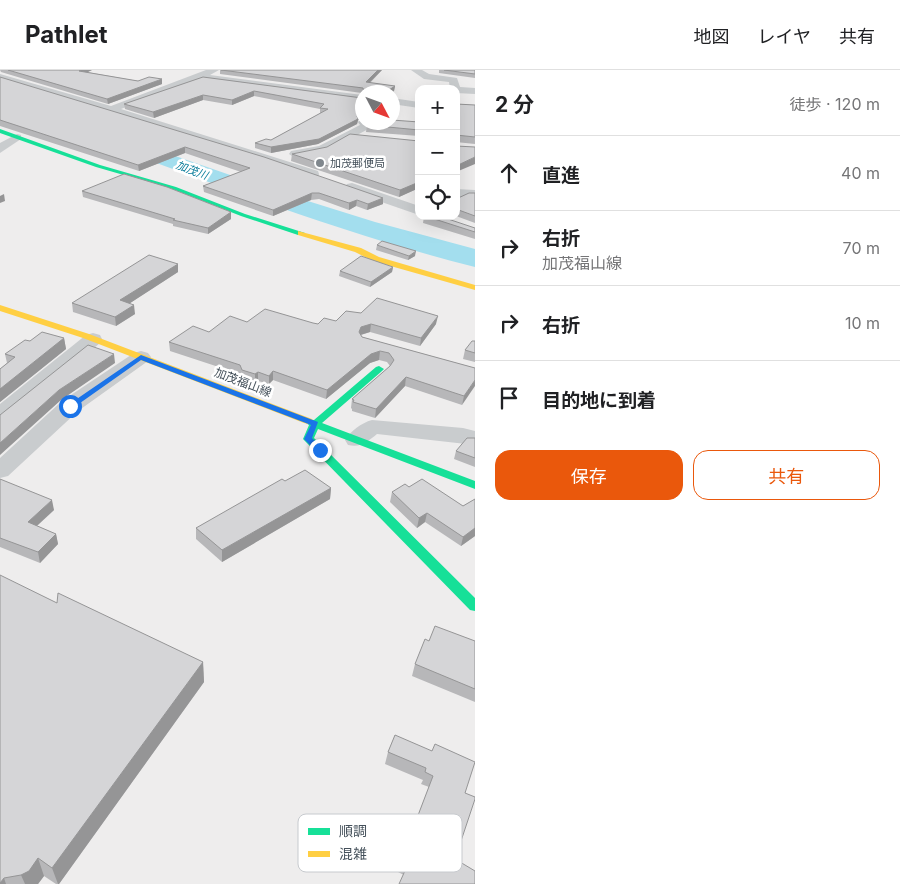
<!DOCTYPE html>
<html lang="ja">
<head>
<meta charset="utf-8">
<style>
	:root { --surface:#fff; --page:#f2f2f2; --text:#202124; --muted:#757577; --line:#e0e0e0; --accent:#ea580c }
	body { margin:0; font-family:Inter,"Noto Sans JP",sans-serif; background:var(--page); color:var(--text) }
	.controls { position:absolute; right:15px; top:15px; display:grid; overflow:hidden; border-radius:10px; box-shadow:0 5px 20px #0002 }
	.controls button { width:45px; height:45px; display:grid; place-items:center; padding:0; border:0; border-bottom:1px solid var(--line); background:var(--surface); color:var(--text); font:25px sans-serif }
	.compass { position:absolute; left:355px; top:15px; width:45px; height:45px; border-radius:50%; background:var(--surface); box-shadow:0 5px 20px #0002; rotate:131deg }
	.stop { position:absolute; width:15px; height:15px; margin:-11px; border:4px solid #1a73e8; border-radius:50%; background:#fff }
	.stop.end { background:#1a73e8; border-color:#fff; box-shadow:0 1px 5px #0008 }
	.list { margin:0; padding:0; list-style:none }
	h2 { display:flex; justify-content:space-between; align-items:center; height:65px; margin:0; padding:0 20px; font-size:21px }
	h2 small { font-size:16px; font-weight:400; color:var(--muted) }
	.list li { display:grid; grid-template-columns:32px 1fr auto; gap:15px; align-items:center; box-sizing:border-box; height:75px; padding:0 20px; border-top:1px solid var(--line) }
	.list b { display:block; font-size:19px; white-space:nowrap }
	.list p { margin:0; font-size:16px; white-space:nowrap; color:var(--muted) }
	.list em { font-size:16px; font-style:normal; color:var(--muted) }
	.actions { display:flex; gap:10px; padding:15px 20px }
	.actions a { flex:1; padding:11px 0; border:1px solid var(--accent); border-radius:15px; text-align:center; font-size:18px; color:var(--accent) }
	.actions .main { background:var(--accent); color:#fff }
	.icon { flex:none; width:28px; height:28px; fill:none; stroke:currentColor; stroke-width:2; stroke-linecap:round; stroke-linejoin:round }
	.map { position:relative; flex:none; width:475px; height:814px; overflow:hidden }
	header { display:flex; align-items:center; gap:30px; box-sizing:border-box; height:70px; padding:0 25px; background:var(--surface); border-bottom:1px solid var(--line) }
	header strong { font-size:24px }
	nav { display:flex; gap:28px; margin-inline-start:auto; font-size:18px }
	main { display:flex }
	aside { flex:1; background:var(--surface) }
	.map>svg:first-child { display:block }
	.lines { fill:none; stroke-linecap:round; stroke-linejoin:round }
	.river { fill:#a3deee; fill-rule:evenodd }
	.street { fill:#c9ccce; fill-rule:evenodd }
	.fast { fill:#16e098; fill-rule:evenodd }
	.slow { fill:#ffcf43; fill-rule:evenodd }
	.wall { fill:#b7b7b9 }
	.shaded-wall { fill:#959596 }
	.building { fill:#d5d5d7; stroke:#959596 }
	.route { fill:#1a73e8 }
	.poi-dot { fill:#80878d; stroke:#fff; stroke-width:2 }
	.labels { text-anchor:middle; dominant-baseline:central; stroke-width:5; stroke-linejoin:round; paint-order:stroke }
	.far-poi-label { font-size:11px; fill:#44505a; stroke:#fff; text-anchor:start }
	.far-water-label { font-size:11px; font-style:italic; fill:#097c9a; stroke:#fff }
	.street-label { font-size:12px; fill:#44505a; stroke:#fff }
	.key { fill:#fff; stroke:#c7cace; stroke-width:1 }
	.key-label { font-size:14px; fill:#44505a }
</style>
</head>
<body>
<header>
<strong>Pathlet</strong>
<nav><a>地図</a><a>レイヤ</a><a>共有</a></nav>
</header>
<main>
<div class="map">
<svg width="475" height="814" viewBox="0 0 475 814">
	<rect width="100%" height="100%" fill="#eeeded"/>
	<g class="lines">
		<path class="river" d="M112,64L279,122L375,152L475,179V197C348,165 227,119 105,74L102,70L105,66Z"/>
		<g class="street">
			<path d="M206,0H219L210,5L362,25V31L199,9L121,39L318,101L319,104L318,107L313,108L106,41L0,10V4L111,36Z"/>
			<path d="M411,0H422L429,4L457,8L460,17L475,18V24L456,23V19H450L449,12L424,9Z"/>
			<path d="M392,28L419,32V38L392,34Z"/>
			<path d="M362,49V52H370V58L326,82L295,88L289,84L291,81L319,76L360,55L358,52Z"/>
			<path d="M17,64L21,65V69L0,83V73Z"/>
			<path d="M352,113L419,136V145L347,120L345,117L347,114Z"/>
			<path d="M456,119L475,120V128L456,127Z"/>
			<path d="M93,263L100,265L102,269L100,273L8,350L0,351V334L86,265Z"/>
			<path d="M141,281L148,283L151,287L148,291L78,341L8,406L0,408V388L62,331L134,283Z"/>
			<path d="M372,350L463,358L475,361V375L377,364C367,372 361,378 348,375L345,370C351,361 361,353 372,350Z"/>
		</g>
		<g class="fast">
			<path d="M0,59L100,95L176,117L245,144L305,163L298,165L241,146L172,119L96,97L0,63Z"/>
			<path d="M379,296L384,299L382,301L322,353L475,411V419L318,359L314,368L475,528V541L470,540L303,369L309,355L303,351L304,349L314,350L376,297Z"/>
		</g>
		<g class="slow">
			<path d="M298,161L361,178L379,187L475,215V220L373,191L355,182L298,165Z"/>
			<path d="M0,235L89,264L312,349L313,351L308,354L304,353L83,268L0,241Z"/>
		</g>
	</g>
	<g class="wall">
		<path d="M0,0H92L87,2L138,11L162,14L108,34L1,2Z"/>
		<path d="M220,0H382L370,13L395,16L394,21L392,22H362V24V23L220,4Z"/>
		<path d="M439,0H475V8L439,3Z"/>
		<path d="M0,7L383,134L367,140L356,136L349,140L319,129L311,130L273,146L204,122L203,116L241,102L185,83L139,101L0,56Z"/>
		<path d="M203,7L362,28V48H361L358,50L357,54L318,74L271,83L255,78V73L271,70L321,43H320V39L254,26L232,35L203,30L154,48L125,39L124,34Z"/>
		<path d="M456,34L475,35V74L456,72Z"/>
		<path d="M419,52V66L366,62L367,55Z"/>
		<path d="M419,71V118L399,127L291,91L292,84Z"/>
		<path d="M82,121L231,142V149L208,164L173,156V154L83,127Z"/>
		<path d="M475,123V153L456,146V129Z"/>
		<path d="M424,146L475,158V169L423,153Z"/>
		<path d="M377,175L415,186L408,190L376,180Z"/>
		<path d="M178,194V202L130,233L135,244L116,256L73,242L72,233Z"/>
		<path d="M393,197L392,202L370,217L339,206L340,201Z"/>
		<path d="M336,251L436,254L420,276L370,262L361,265L362,267L475,298L462,335L405,316L375,348L352,341V339L351,338L352,329L390,296L387,292L379,290L370,293L326,329L273,310L269,314L258,311L255,313L242,309L240,304L170,281L169,272L247,252L318,254Z"/>
		<path d="M64,268L66,279L0,332V299L7,293L5,284L30,271Z"/>
		<path d="M475,271V292L463,289L465,280Z"/>
		<path d="M475,368V397L454,389L456,381Z"/>
		<path d="M0,409L54,440L37,456L56,464L58,474L40,493L0,477Z"/>
		<path d="M285,411L331,418L330,429L222,492L196,469V458Z"/>
		<path d="M409,417L463,436L475,429V466L461,476L425,452L417,458L390,432L392,422Z"/>
		<path d="M57,533L203,592L204,612L59,814H56L44,806L38,814H0Z"/>
		<path d="M429,571H475V632L412,606L415,594Z"/>
		<path d="M395,665L465,723L455,789L404,805L398,802L401,790L429,717L421,714L423,710L385,694L388,682Z"/>
	</g>
	<g class="shaded-wall">
		<path d="M81,0H92L80,6L79,1Z"/>
		<path d="M378,0H382L365,17L366,12Z"/>
		<path d="M162,9V14L108,34L107,29Z"/>
		<path d="M395,16L394,21L392,22H386Z"/>
		<path d="M254,21V26L232,35V30Z"/>
		<path d="M203,25V30L154,48L153,42Z"/>
		<path d="M361,42V48L358,50L357,54L318,74L271,83V77L357,46Z"/>
		<path d="M185,77V83L139,101L138,95Z"/>
		<path d="M475,87V94L456,102V96Z"/>
		<path d="M419,112V118L399,127L400,120Z"/>
		<path d="M312,123L311,130L273,146V140Z"/>
		<path d="M4,124L5,131L0,133V126Z"/>
		<path d="M383,128V134L367,140L368,134Z"/>
		<path d="M357,130L356,136L349,140V133Z"/>
		<path d="M231,142V149L208,164V158Z"/>
		<path d="M416,181L415,186L408,190L409,186Z"/>
		<path d="M178,194V202L121,239L120,230Z"/>
		<path d="M393,197L392,202L370,217L371,212Z"/>
		<path d="M134,235L135,244L116,256L115,247Z"/>
		<path d="M438,246L436,254L420,276L421,268Z"/>
		<path d="M371,254L370,262L360,265L359,262L361,257Z"/>
		<path d="M64,268L66,279L0,332V319Z"/>
		<path d="M380,281L379,290L370,293L326,329L327,320L371,284Z"/>
		<path d="M114,284L115,293L61,330L0,385V373L59,320Z"/>
		<path d="M273,301V310L269,314V306Z"/>
		<path d="M258,302V311L255,313V304Z"/>
		<path d="M406,307L405,316L375,348L376,339Z"/>
		<path d="M475,310V316L462,335L464,326Z"/>
		<path d="M331,418L330,429L222,492V480Z"/>
		<path d="M52,430L54,440L30,462L28,452Z"/>
		<path d="M427,443L425,452L417,458L419,448Z"/>
		<path d="M475,458V466L461,476L463,467Z"/>
		<path d="M56,464L58,474L40,493L38,482Z"/>
		<path d="M203,592L204,612L59,814H58L52,798Z"/>
		<path d="M38,788L44,806L38,814H25L21,805Z"/>
		<path d="M4,808L6,814H0V813Z"/>
	</g>
	<g class="building">
		<path d="M8,0H81L79,1L138,11L149,7L162,9L107,29Z"/>
		<path d="M221,0H378L366,12L395,16L386,22H364L363,18Z"/>
		<path d="M444,0H475V4Z"/>
		<path d="M0,7L264,87L383,128L368,134L357,130L349,133L319,123H312L273,140L203,116L250,98L185,77L138,95L0,50Z"/>
		<path d="M203,7L362,28V43L361,42L357,46L358,49L319,69L271,77L255,73L266,69L271,70L328,39L320,38L324,34L254,21L232,30L203,25L153,42L124,34Z"/>
		<path d="M456,34L475,35V67L456,65Z"/>
		<path d="M392,50L419,52V60L367,55L372,52H392Z"/>
		<path d="M350,64L419,71V112L400,120L292,84L327,77Z"/>
		<path d="M456,76L475,77V87L456,96Z"/>
		<path d="M124,104L167,117L231,142L208,158L173,150L175,149L82,121Z"/>
		<path d="M469,123H475V146L456,139V129Z"/>
		<path d="M425,146H439L475,158V162Z"/>
		<path d="M382,171L416,181L409,186L377,175Z"/>
		<path d="M149,185L178,194L120,230L134,235L115,247L72,233Z"/>
		<path d="M361,186L393,197L371,212L340,201Z"/>
		<path d="M377,228L438,246L421,268L371,254L361,257L359,262L362,267L475,298V310L464,326L406,307L376,339L353,332L354,330L352,329L390,296L394,290L389,283L380,281L371,284L327,320L273,301L269,306L258,302L255,304L242,300L240,295L169,272L193,256L209,262L230,246L247,252L265,239L313,253L318,254L324,248L336,251L346,241L361,243Z"/>
		<path d="M42,262L64,268L0,319V299L15,287L5,284L25,270L30,271Z"/>
		<path d="M472,271H475V283L465,280Z"/>
		<path d="M88,275L114,284L59,320L0,373V345Z"/>
		<path d="M467,368H475V388L456,381Z"/>
		<path d="M305,400L331,418L222,480L196,458L282,409L285,411Z"/>
		<path d="M0,409L52,430L28,452L56,464L38,482L0,468Z"/>
		<path d="M422,409L463,436L475,429V458L463,467L427,443L419,448L392,422L405,414L409,417Z"/>
		<path d="M0,505L57,533L58,523L203,592L52,798L38,788L29,801L21,805L4,808L0,813Z"/>
		<path d="M435,556L475,571V619L415,594L425,569L429,571Z"/>
		<path d="M395,665L432,681L435,674L475,692L465,723L475,727V729L455,789L475,801V814H399L408,794L401,790L433,706L425,702L426,698L388,682Z"/>
	</g>
	<path class="route" d="M141,285L318,352L312,368L324,380L317,382L304,369L311,355L141,290L73,338H68V335Z"/>
	<circle class="poi-dot" cx="320" cy="93" r="5"/>
	<g class="labels">
		<g class="far-poi-label">
			<text x="330" y="93">加茂郵便局</text>
		</g>
		<g class="far-water-label">
			<text transform="translate(192 100) rotate(20)">加茂川</text>
		</g>
		<g class="street-label">
			<text transform="translate(243 312) rotate(21)">加茂福山線</text>
		</g>
	</g>
	<rect x="298" y="744" width="164" height="58" rx="8" class="key"/>
	<rect x="308" y="758" width="22" height="7" fill="#16e098"/>
	<rect x="308" y="781" width="22" height="6" fill="#ffcf43"/>
	<g class="key-label">
		<text x="339" y="766">順調</text>
		<text x="339" y="789">混雑</text>
	</g>
</svg>
<div class="controls">
<button>+</button>
<button>−</button>
<button><svg class="icon" aria-label="locate" viewBox="0 0 24 24"><circle cx="12" cy="12" r="6"/><path d="M12 2v4M12 18v4M2 12h4M18 12h4"/></svg></button>
</div>
<svg class="compass" viewBox="-18 -18 36 36"><path d="M0-13l5 13h-10z" fill="#e53935"/><path d="M0 13l5-13h-10z" fill="#757577"/></svg>
<div class="stop" style="left:70px;top:336px"></div>
<div class="stop end" style="left:320px;top:380px"></div>
</div>
<aside>
<h2>2 分<small>徒歩 · 120 m</small></h2>
<ul class="list">
<li><svg class="icon" aria-label="ahead" viewBox="0 0 24 24"><path d="M12 20V5M6 11l6-6 6 6"/></svg><div><b>直進</b></div><em>40 m</em></li>
<li><svg class="icon" aria-label="right" viewBox="0 0 24 24"><path d="M7 20v-9h11M14 6l5 5-5 5"/></svg><div><b>右折</b><p>加茂福山線</p></div><em>70 m</em></li>
<li><svg class="icon" aria-label="right" viewBox="0 0 24 24"><path d="M7 20v-9h11M14 6l5 5-5 5"/></svg><div><b>右折</b></div><em>10 m</em></li>
<li><svg class="icon" aria-label="arrive" viewBox="0 0 24 24"><path d="M6 21V4h12l-3 4 3 4H6"/></svg><div><b>目的地に到着</b></div></li>
</ul>
<div class="actions"><a class="main">保存</a><a>共有</a></div>
</aside>
</main>
</body>
</html>
